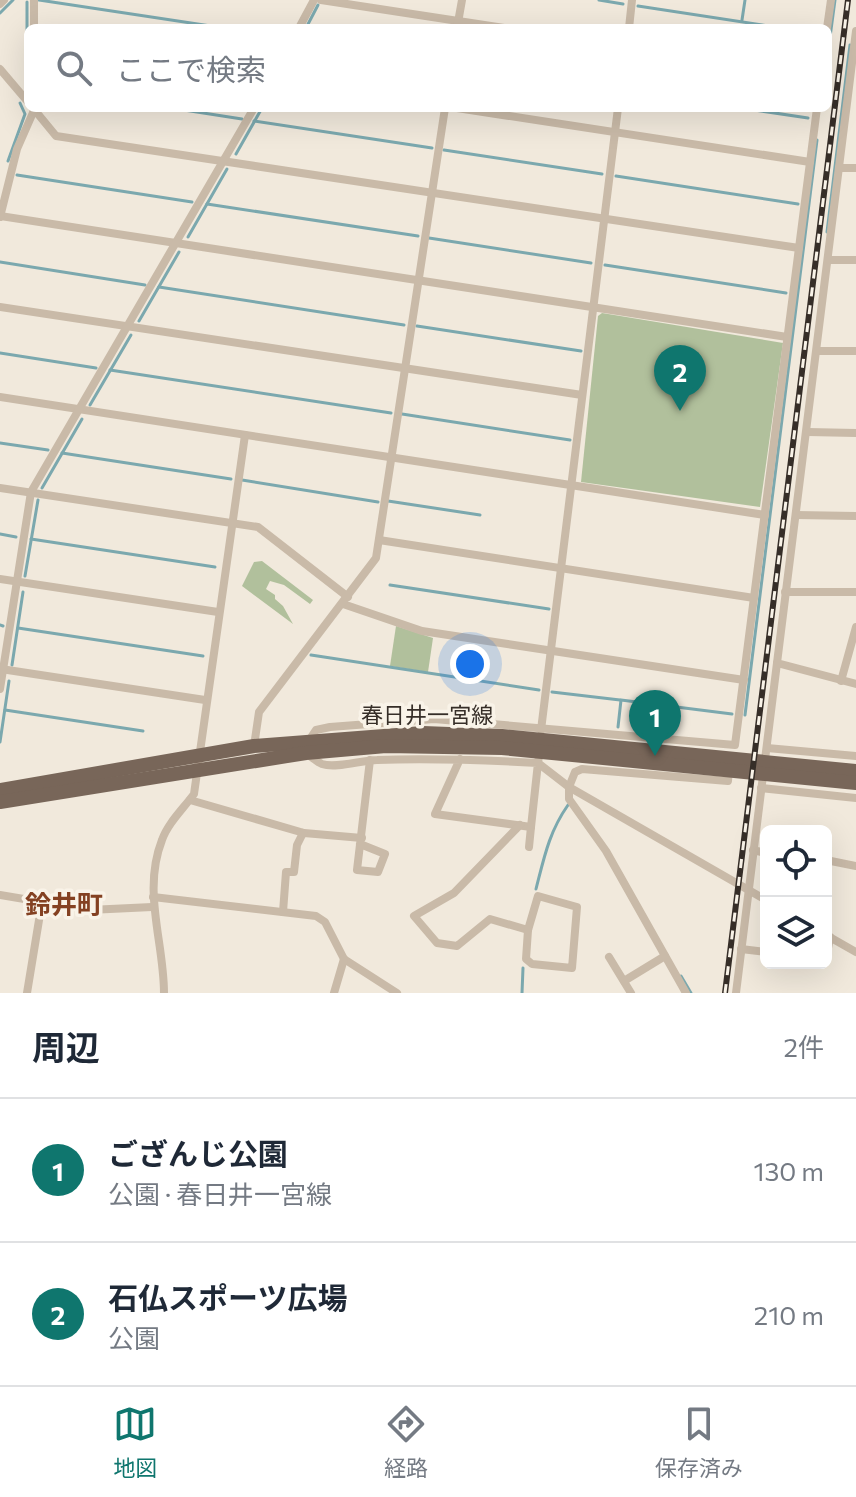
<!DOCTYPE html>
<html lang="ja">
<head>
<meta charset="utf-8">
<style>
	:root { --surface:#fff; --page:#f6f6f7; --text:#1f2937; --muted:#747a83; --line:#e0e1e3; --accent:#0f766e }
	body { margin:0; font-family:Commissioner,"Noto Sans JP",sans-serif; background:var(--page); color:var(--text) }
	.controls { position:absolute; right:24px; bottom:24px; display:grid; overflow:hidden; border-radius:12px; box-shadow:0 8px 32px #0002 }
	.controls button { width:72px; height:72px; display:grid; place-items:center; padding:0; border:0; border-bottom:2px solid var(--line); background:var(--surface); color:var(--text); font:40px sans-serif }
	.you { position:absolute; left:470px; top:664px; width:28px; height:28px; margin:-20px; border:6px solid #fff; border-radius:50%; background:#1a73e8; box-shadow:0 0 0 12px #1a73e833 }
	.badge { display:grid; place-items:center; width:52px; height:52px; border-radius:50%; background:var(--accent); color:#fff; font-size:26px; font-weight:700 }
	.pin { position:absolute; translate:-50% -66px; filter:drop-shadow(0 2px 4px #0008) }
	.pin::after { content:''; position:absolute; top:42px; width:28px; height:24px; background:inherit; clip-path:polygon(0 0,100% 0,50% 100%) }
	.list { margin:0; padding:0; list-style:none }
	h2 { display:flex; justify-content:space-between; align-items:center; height:104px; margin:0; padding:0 32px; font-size:34px }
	h2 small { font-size:26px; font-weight:400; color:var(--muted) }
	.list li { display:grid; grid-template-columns:52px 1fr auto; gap:24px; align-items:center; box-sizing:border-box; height:144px; padding:0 32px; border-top:2px solid var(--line) }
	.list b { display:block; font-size:30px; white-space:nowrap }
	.list p { margin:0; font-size:26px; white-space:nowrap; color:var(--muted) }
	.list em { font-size:26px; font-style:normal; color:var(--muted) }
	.icon { flex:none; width:44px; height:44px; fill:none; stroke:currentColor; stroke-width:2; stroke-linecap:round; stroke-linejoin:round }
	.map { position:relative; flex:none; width:856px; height:993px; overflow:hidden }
	.search { position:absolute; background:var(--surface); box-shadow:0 8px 32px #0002; left:24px; right:24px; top:24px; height:88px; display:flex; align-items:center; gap:20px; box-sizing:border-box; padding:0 28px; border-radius:12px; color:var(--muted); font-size:30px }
	.sheet { height:392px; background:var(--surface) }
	nav { display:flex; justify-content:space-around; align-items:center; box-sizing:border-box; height:112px; border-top:2px solid var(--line); background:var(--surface); font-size:22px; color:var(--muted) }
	nav a { display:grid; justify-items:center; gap:4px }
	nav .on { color:var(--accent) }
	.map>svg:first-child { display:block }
	.green { fill:#b1c09c }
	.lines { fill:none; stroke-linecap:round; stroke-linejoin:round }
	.stream { stroke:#7ba8ae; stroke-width:3 }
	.minor { stroke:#c9baa8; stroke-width:8 }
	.primary { stroke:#786659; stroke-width:14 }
	.rail-casing { stroke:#362e28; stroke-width:6 }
	.rail { stroke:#f9f3e8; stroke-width:3; stroke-dasharray:9; stroke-linecap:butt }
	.labels { text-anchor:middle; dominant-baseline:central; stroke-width:7; stroke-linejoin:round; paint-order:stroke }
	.street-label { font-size:22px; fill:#362e28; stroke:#f9f3e8 }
	.quarter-label { font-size:26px; font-weight:bold; fill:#844122; stroke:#f9f3e8 }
</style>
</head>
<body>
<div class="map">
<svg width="856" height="993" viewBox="0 0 856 993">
	<rect width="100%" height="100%" fill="#f1e9dc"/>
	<g class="green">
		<path d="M602,313L783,343L760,507L581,482L598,316Z"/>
		<path d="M262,561L313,600L310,604L284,585L270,581L266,589L275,595V599L283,606L293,624L242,586L254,562Z"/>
		<path d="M396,626L433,638L428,672L390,666Z"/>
	</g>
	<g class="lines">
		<g class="stream">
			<path d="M39,0L224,28"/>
			<path d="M599,0L623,4"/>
			<path d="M27,2V96"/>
			<path d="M638,6L782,28"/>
			<path d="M0,13L13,0"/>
			<path d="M742,20L745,0"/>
			<path d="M306,28L318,5"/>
			<path d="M828,52L835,0"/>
			<path d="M171,108L242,119"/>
			<path d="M741,108L808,118"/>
			<path d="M254,121L432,148"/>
			<path d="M444,150L602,174"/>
			<path d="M236,154L262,108"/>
			<path d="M8,161L25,114L20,103"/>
			<path d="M17,175L192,202"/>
			<path d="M616,176L798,204"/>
			<path d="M207,204L418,236"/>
			<path d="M827,232L850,45"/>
			<path d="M188,237L227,169"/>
			<path d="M429,238L591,263"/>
			<path d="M0,262L145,285"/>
			<path d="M605,265L786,293"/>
			<path d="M159,287L404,325"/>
			<path d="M139,321L179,252"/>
			<path d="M417,326L581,351"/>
			<path d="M0,353L96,368"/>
			<path d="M110,370L391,413"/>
			<path d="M90,405L131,335"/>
			<path d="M402,414L570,440"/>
			<path d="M0,443L48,450"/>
			<path d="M62,453L231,479"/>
			<path d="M242,480L378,502"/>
			<path d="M42,488L82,419"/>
			<path d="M388,501L480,515"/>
			<path d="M0,534L16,537"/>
			<path d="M31,539L215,567"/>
			<path d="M25,576L38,500"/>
			<path d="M390,585L549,609"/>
			<path d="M0,625L3,626"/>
			<path d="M18,628L203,656"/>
			<path d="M311,655L539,690"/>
			<path d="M12,665L23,592"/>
			<path d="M552,692L620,700"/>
			<path d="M5,710L143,731"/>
			<path d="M745,715L817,140"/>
			<path d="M618,727L621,700L732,714"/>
			<path d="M0,742L9,681"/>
			<path d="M536,889C544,858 549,832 568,805"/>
			<path d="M681,976L691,993"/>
			<path d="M522,993L523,968"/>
		</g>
		<g class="minor">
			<path d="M34,0V28"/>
			<path d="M321,0L504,28"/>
			<path d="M0,4L4,0"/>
			<path d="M299,28L314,0"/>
			<path d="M457,28L462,0"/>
			<path d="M629,28L632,0"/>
			<path d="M827,28L831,0"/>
			<path d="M856,31L777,663L856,684"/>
			<path d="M0,69L28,102"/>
			<path d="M33,108L56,136L799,248"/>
			<path d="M457,108L810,162"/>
			<path d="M839,168H856"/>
			<path d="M0,216L787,337"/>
			<path d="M0,217L17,149L35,108"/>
			<path d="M830,260H856"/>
			<path d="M0,307L582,395"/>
			<path d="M818,351H856"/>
			<path d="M0,397L765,515"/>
			<path d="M808,432L856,433"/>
			<path d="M0,488L258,527L348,597"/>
			<path d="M796,515L856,516"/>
			<path d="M379,540L754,598"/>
			<path d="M0,579L218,612"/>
			<path d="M785,592H856"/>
			<path d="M343,604L422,631L744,680"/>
			<path d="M1,669L205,700"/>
			<path d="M841,681L856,627"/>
			<path d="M0,689L31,492L254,108"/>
			<path d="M541,730L618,108"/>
			<path d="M310,739L316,730L330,727L434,719L735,745L817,108"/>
			<path d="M254,746L259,712L376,558L445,108"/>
			<path d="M540,748L538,763L569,787L766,900"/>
			<path d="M767,748L856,756"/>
			<path d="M307,754C312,757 317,762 322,764C336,769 362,760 377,760C431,758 484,760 538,763L531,827L435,814L460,759"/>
			<path d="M761,788L856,798"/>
			<path d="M190,800L304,833L362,838"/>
			<path d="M520,825L454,893L414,916L437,943L457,946L490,919L528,930"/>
			<path d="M360,844L385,854L378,872L357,870L370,760"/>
			<path d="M529,847L531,827"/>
			<path d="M753,850L766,853"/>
			<path d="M826,860L856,866"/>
			<path d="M0,895L89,910L152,907"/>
			<path d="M538,896L577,907L572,968L532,964L526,959L528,930Z"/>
			<path d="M153,897L316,916L325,922L344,959L397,993"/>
			<path d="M283,912L286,872H294L297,845L303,833"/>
			<path d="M826,935L856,952"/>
			<path d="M741,949L766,952"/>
			<path d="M609,957L631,993"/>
			<path d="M826,959L830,937"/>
			<path d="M624,981L665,956"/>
			<path d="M27,993L42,902"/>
			<path d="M164,993C164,942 142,891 162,840C168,823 183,809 194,794L245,435"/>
			<path d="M334,993L344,959"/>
			<path d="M686,993L606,851L569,799V787L575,772L582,769L728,781L729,769"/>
			<path d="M736,993L777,663"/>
		</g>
		<g class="primary">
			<path d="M0,790L254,746L423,733L502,736L856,771"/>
			<path d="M0,802L306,753L386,746L502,748L856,783"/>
		</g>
		<defs>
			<path id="rail" d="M725,993L848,0"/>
		</defs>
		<use href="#rail" class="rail-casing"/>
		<use href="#rail" class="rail"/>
	</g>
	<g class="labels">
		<g class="street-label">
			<text x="427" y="714">春日井一宮線</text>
		</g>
		<g class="quarter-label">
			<text x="64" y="903">鈴井町</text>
		</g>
	</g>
</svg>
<div class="controls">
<button><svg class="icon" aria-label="locate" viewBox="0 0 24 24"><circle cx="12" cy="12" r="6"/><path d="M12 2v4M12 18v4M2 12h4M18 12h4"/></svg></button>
<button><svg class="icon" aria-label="layers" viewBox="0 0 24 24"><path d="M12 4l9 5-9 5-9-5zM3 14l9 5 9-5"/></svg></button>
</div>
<div class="you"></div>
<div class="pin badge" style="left:655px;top:756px">1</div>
<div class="pin badge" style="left:680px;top:411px">2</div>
<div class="search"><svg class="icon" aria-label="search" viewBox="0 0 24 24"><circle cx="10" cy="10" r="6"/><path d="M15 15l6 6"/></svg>ここで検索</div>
</div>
<section class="sheet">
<h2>周辺<small>2件</small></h2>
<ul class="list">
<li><span class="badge">1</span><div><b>ござんじ公園</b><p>公園 · 春日井一宮線</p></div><em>130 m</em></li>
<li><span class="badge">2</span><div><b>石仏スポーツ広場</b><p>公園</p></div><em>210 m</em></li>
</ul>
</section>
<nav>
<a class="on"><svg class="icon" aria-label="map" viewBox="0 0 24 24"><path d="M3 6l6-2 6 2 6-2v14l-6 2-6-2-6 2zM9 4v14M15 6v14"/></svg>地図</a>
<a><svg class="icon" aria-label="directions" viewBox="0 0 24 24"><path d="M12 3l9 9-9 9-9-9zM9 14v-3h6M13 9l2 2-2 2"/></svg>経路</a>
<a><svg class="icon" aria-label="saved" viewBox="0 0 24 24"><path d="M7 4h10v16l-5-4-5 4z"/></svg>保存済み</a>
</nav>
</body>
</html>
